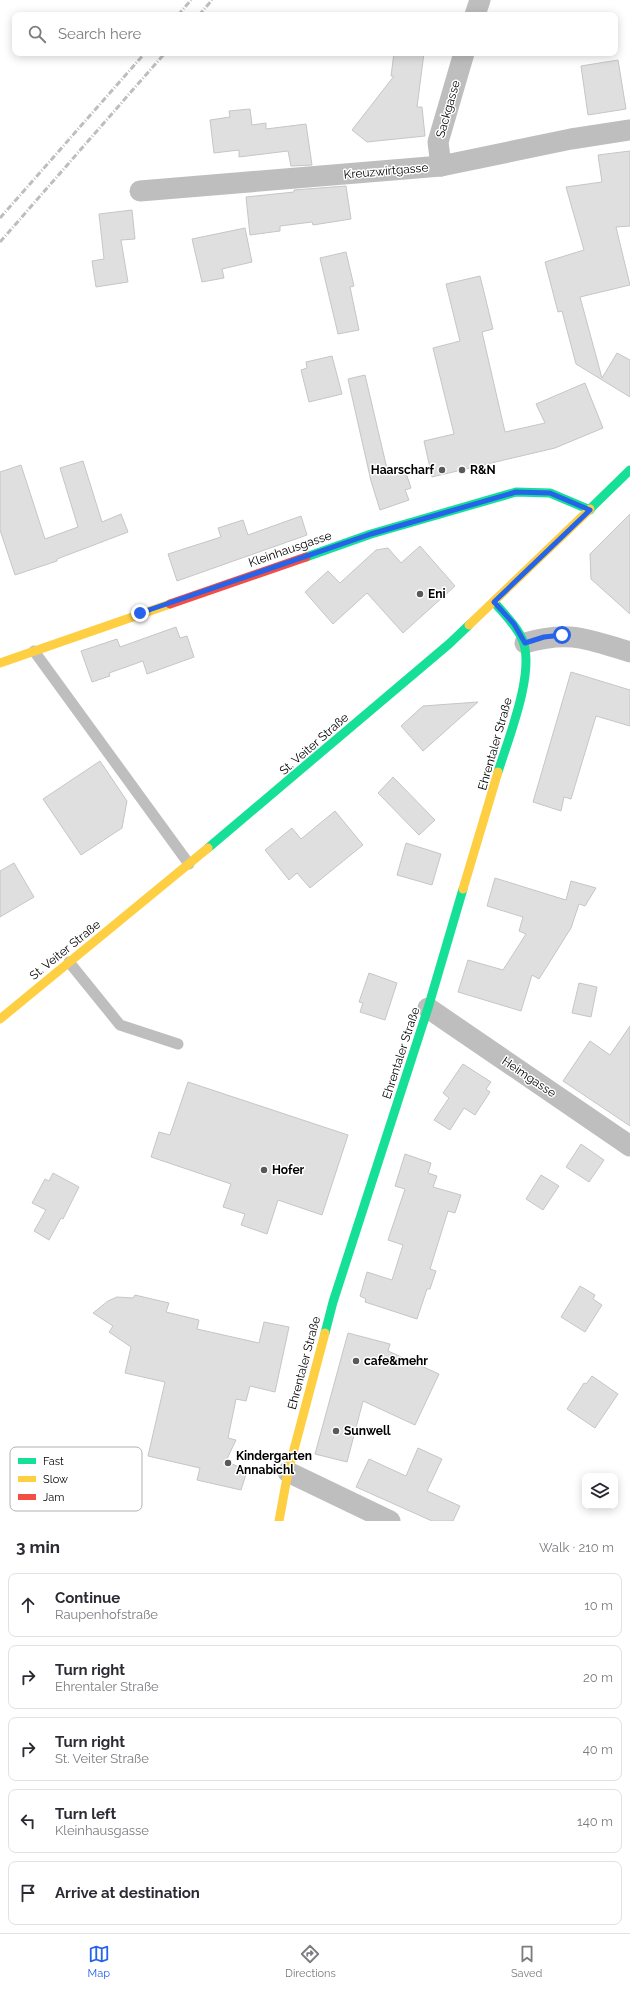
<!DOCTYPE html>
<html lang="en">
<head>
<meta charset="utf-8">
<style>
	:root { --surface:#fff; --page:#f7f7f7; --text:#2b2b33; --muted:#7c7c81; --line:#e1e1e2; --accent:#2563eb }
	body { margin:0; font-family:Raleway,sans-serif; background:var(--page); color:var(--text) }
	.controls { position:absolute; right:12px; bottom:12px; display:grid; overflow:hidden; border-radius:8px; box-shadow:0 2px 10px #0003 }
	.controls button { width:36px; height:36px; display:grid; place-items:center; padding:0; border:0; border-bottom:1px solid var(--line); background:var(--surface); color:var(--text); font:20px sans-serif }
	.stop { position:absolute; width:12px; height:12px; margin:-9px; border:3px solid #2563eb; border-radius:50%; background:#fff }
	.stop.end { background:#2563eb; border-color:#fff; box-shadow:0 1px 4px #0008 }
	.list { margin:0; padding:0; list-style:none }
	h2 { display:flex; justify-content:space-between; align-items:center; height:52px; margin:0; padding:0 16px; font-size:17px }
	h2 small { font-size:13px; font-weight:400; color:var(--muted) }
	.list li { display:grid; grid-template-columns:26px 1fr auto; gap:12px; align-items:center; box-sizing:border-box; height:64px; margin:0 8px 8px; padding:0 8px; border:1px solid var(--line); border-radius:8px }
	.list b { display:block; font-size:15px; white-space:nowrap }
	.list p { margin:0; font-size:13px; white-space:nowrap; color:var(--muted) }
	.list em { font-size:13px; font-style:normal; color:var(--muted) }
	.icon { flex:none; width:22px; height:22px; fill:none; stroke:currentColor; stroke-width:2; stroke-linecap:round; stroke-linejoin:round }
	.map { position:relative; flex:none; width:630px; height:1521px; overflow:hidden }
	.search { position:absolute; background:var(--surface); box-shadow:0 2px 10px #0003; left:12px; right:12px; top:12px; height:44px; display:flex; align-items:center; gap:10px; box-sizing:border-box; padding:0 14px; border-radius:8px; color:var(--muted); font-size:15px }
	.sheet { height:412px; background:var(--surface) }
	nav { display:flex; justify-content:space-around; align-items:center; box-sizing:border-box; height:56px; border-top:1px solid var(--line); background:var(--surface); font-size:11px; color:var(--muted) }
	nav a { display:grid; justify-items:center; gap:2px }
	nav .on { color:var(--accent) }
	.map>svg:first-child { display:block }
	.building { fill:#dfdfdf; stroke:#c6c6c6 }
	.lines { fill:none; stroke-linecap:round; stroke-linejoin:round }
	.lane { stroke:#bebebe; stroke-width:11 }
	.street { stroke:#bebebe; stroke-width:21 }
	.fast { stroke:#16e098; stroke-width:9 }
	.slow { stroke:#ffcf43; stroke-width:9 }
	.jam { stroke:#f24e42; stroke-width:9 }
	.rail { stroke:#bebebe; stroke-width:3; stroke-dasharray:6 2 1 2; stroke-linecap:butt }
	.route { stroke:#2563eb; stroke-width:5 }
	.poi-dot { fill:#595959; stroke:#fff; stroke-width:1.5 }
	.labels { text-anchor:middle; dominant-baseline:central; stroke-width:3; stroke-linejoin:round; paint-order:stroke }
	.street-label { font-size:12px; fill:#000; stroke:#fff }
	.poi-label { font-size:12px; font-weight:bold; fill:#000; stroke:#fff; text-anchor:start }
	.key { fill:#fff; stroke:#b2b2b2; stroke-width:1 }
	.key-label { font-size:11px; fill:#000 }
</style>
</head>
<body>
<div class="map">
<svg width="630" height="1521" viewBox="0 0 630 1521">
	<rect width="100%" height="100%" fill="#fff"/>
	<g class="building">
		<path d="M394,53H424L417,107H422L425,136L367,142L352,130L394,76H391Z"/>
		<path d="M618,60L626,109L588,115L581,66Z"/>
		<path d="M250,109L252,125L266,123V129L306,124L312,165L291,166L288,151L239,157V150L214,153L210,120L230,117L229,111Z"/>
		<path d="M630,151V226L616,227L630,285L580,297L602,378L617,353L630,360V397L576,364L562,311L558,312L545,262L584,250L566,187L602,182L598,155Z"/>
		<path d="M346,186L351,219L313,225L312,222L280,226V231L250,235L246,197L294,192V190Z"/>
		<path d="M132,210L135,239L121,240L128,282L96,287L92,261L104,259L99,214Z"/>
		<path d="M245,228L252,262L222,269L224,278L202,282L192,239Z"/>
		<path d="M346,252L354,286L350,287L359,330L338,334L320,258Z"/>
		<path d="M480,276L493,329L482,332L505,432L545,423L536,404L585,383L603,428L555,448L432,477L424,441L454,434L433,348L460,341L446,284Z"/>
		<path d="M332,356L342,394L309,402L301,370L307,368L306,362Z"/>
		<path d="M365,375L388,473L398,470L406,473L411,488L405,490L409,500L380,510L371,481L348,379Z"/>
		<path d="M83,461L102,522L121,514L128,532L57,559V561L15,575L0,530V472L21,465L45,539L78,527L60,468Z"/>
		<path d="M630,514V614L591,579L590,554Z"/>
		<path d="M301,516L307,535L177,581L168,554L221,537L218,528L243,520L248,535Z"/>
		<path d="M420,546L455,586L403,633L367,593L333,624L305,592L328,571L340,583L376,550L388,548L401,563Z"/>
		<path d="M176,627L180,638L187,636L194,657L147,674L143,661L109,673L110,676L92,682L81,651L117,639L120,647Z"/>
		<path d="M571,672L630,690V726L596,716L571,799L564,797L561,811L533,802Z"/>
		<path d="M478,702L423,751L401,726L423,706Z"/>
		<path d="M100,761L127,801L122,828L81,855L43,799Z"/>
		<path d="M393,777L435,820L419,835L378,793Z"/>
		<path d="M335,811L363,845L310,888L297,873L289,880L265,850L292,828L301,839Z"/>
		<path d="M406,843L441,854L432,885L397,875Z"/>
		<path d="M14,863L34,897L0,917V871Z"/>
		<path d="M495,878L566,900L571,881L596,888L585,906L579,904L571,928L539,979L532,975L521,1011L458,992L468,960L503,970L526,934L519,931L523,917L487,906Z"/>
		<path d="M369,973L397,983L385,1020L360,1012L363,1003L359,1002Z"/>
		<path d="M579,983L597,987L591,1017L572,1013Z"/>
		<path d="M630,1026V1126L563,1081L590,1041L610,1055Z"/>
		<path d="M463,1064L491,1082L486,1089L490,1092L475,1115L464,1108L450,1130L434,1120L449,1098L443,1093Z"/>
		<path d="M188,1082L348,1135L322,1215L278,1200L267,1234L241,1225L245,1214L223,1207L231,1184L151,1157L159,1132L170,1135Z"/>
		<path d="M581,1144L604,1160L589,1182L566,1167Z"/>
		<path d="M405,1154L431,1163L428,1173L437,1176L433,1187L461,1195L455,1213L448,1211L430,1269L436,1271L430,1289H427L417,1319L365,1302L366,1299L360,1296L367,1272L392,1280L403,1245L388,1240L405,1189L395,1186Z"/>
		<path d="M53,1173L79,1187L63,1219L61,1218L49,1240L34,1231L46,1210L32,1203L45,1179L49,1181Z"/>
		<path d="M541,1175L559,1186L543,1210L526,1199Z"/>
		<path d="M580,1286L595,1295L593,1299L602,1305L585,1332L561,1317Z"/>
		<path d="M135,1295L169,1303L166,1312L199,1320L197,1329L259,1343L264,1322L289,1327L275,1392L250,1386L246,1401L236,1399L228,1438L236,1440L226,1461L247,1471L241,1490L197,1480L200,1468L148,1456L165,1382L125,1373L131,1347L109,1332L113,1326L93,1313L108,1301L117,1297L133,1298Z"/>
		<path d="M348,1333L390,1344L388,1351L439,1374L415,1425L363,1401L347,1462L315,1454Z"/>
		<path d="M592,1376L618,1394L595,1428L567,1409L584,1383L586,1384Z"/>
		<path d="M418,1448L442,1459L427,1491L460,1506L453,1521H432L356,1487L369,1459L406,1476Z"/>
	</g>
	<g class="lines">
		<g class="lane">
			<path d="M34,651L189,864"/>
			<path d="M69,962L120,1025L178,1044"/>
		</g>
		<g class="street">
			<path d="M475,15L480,0"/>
			<path d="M441,166L438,142L464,53"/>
			<path d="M140,191L441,166L571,139L630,130"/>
			<path d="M525,643C570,630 587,639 630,652"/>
			<path d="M428,1008L630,1146"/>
			<path d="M288,1472L390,1521"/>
		</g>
		<g class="fast">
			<path d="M590,509L630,470"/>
			<path d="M306,557L371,534L516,492L550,493L590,510"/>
			<path d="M494,602C504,614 517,626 523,641C535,674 508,739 498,772"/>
			<path d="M208,848L449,644L469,625"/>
			<path d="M325,1333L333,1302L428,1008L463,889"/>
		</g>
		<g class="slow">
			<path d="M469,625L590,509"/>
			<path d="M0,663L170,604"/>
			<path d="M463,889L498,772"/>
			<path d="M0,1019L208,848"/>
			<path d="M279,1521L288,1472L325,1333"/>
		</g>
		<path class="jam" d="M170,604L306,557"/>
		<g class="rail">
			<path d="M178,15L191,0"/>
			<path d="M199,15L212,0"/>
			<path d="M0,218L145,53"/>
			<path d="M0,242L165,53"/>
		</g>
	</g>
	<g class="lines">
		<path class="route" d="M140,613L371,534L516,492L550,493L590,510L494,602L514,624L525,643L544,637L562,635"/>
	</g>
	<g class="poi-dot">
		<circle cx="442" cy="470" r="4"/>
		<circle cx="462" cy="470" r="4"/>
		<circle cx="420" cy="594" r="4"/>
		<circle cx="264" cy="1170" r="4"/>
		<circle cx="356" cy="1361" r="4"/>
		<circle cx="336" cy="1431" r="4"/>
		<circle cx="228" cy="1463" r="4"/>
	</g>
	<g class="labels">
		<g class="street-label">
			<text transform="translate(448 109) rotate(-74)">Sackgasse</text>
			<text transform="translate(386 171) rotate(-5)">Kreuzwirtgasse</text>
			<text transform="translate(290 549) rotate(-19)">Kleinhausgasse</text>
			<text transform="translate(314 744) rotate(-41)">St. Veiter Straße</text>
			<text transform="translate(495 744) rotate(-74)">Ehrentaler Straße</text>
			<text transform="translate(65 950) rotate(-39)">St. Veiter Straße</text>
			<text transform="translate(401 1053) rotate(-72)">Ehrentaler Straße</text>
			<text transform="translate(529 1077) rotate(34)">Heimgasse</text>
			<text transform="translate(304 1363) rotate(-75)">Ehrentaler Straße</text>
		</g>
		<g class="poi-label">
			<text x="434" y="470" text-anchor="end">Haarscharf</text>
			<text x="470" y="470">R&amp;N</text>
			<text x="428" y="594">Eni</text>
			<text x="272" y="1170">Hofer</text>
			<text x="364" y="1361">cafe&amp;mehr</text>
			<text x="344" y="1431">Sunwell</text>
			<text x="236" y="1456">Kindergarten<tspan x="236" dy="14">Annabichl</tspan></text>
		</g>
	</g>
	<rect x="10" y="1447" width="132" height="64" rx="6" class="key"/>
	<rect x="18" y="1458" width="18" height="6" fill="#16e098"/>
	<rect x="18" y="1476" width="18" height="6" fill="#ffcf43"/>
	<rect x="18" y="1494" width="18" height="6" fill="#f24e42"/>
	<g class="key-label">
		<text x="43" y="1465">Fast</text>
		<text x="43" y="1483">Slow</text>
		<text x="43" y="1501">Jam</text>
	</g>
</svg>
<div class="controls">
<button><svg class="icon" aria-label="layers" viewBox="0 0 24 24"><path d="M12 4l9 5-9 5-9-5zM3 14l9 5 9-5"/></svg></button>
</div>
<div class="stop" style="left:562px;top:635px"></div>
<div class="stop end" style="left:140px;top:613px"></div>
<div class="search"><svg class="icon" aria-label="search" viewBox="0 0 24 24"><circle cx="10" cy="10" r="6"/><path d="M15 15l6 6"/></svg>Search here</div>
</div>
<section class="sheet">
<h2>3 min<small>Walk · 210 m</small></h2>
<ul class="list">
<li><svg class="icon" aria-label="ahead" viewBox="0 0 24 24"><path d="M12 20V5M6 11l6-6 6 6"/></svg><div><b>Continue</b><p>Raupenhofstraße</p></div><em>10 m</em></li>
<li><svg class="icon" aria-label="right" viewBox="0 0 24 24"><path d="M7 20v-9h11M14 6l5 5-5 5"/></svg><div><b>Turn right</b><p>Ehrentaler Straße</p></div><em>20 m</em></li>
<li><svg class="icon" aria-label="right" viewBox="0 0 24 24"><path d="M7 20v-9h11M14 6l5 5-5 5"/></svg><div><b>Turn right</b><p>St. Veiter Straße</p></div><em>40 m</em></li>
<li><svg class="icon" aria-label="left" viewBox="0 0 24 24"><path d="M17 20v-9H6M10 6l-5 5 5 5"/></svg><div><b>Turn left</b><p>Kleinhausgasse</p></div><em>140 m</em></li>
<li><svg class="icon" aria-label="arrive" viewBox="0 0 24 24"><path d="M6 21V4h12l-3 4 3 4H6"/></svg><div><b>Arrive at destination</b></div></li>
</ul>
</section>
<nav>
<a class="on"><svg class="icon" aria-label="map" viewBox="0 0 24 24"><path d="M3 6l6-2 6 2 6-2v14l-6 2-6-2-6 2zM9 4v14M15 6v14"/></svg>Map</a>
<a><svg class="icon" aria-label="directions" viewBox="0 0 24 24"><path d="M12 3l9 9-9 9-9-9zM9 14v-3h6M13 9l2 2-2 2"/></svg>Directions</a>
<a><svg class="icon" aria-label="saved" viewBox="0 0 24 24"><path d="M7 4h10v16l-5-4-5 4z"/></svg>Saved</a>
</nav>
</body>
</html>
